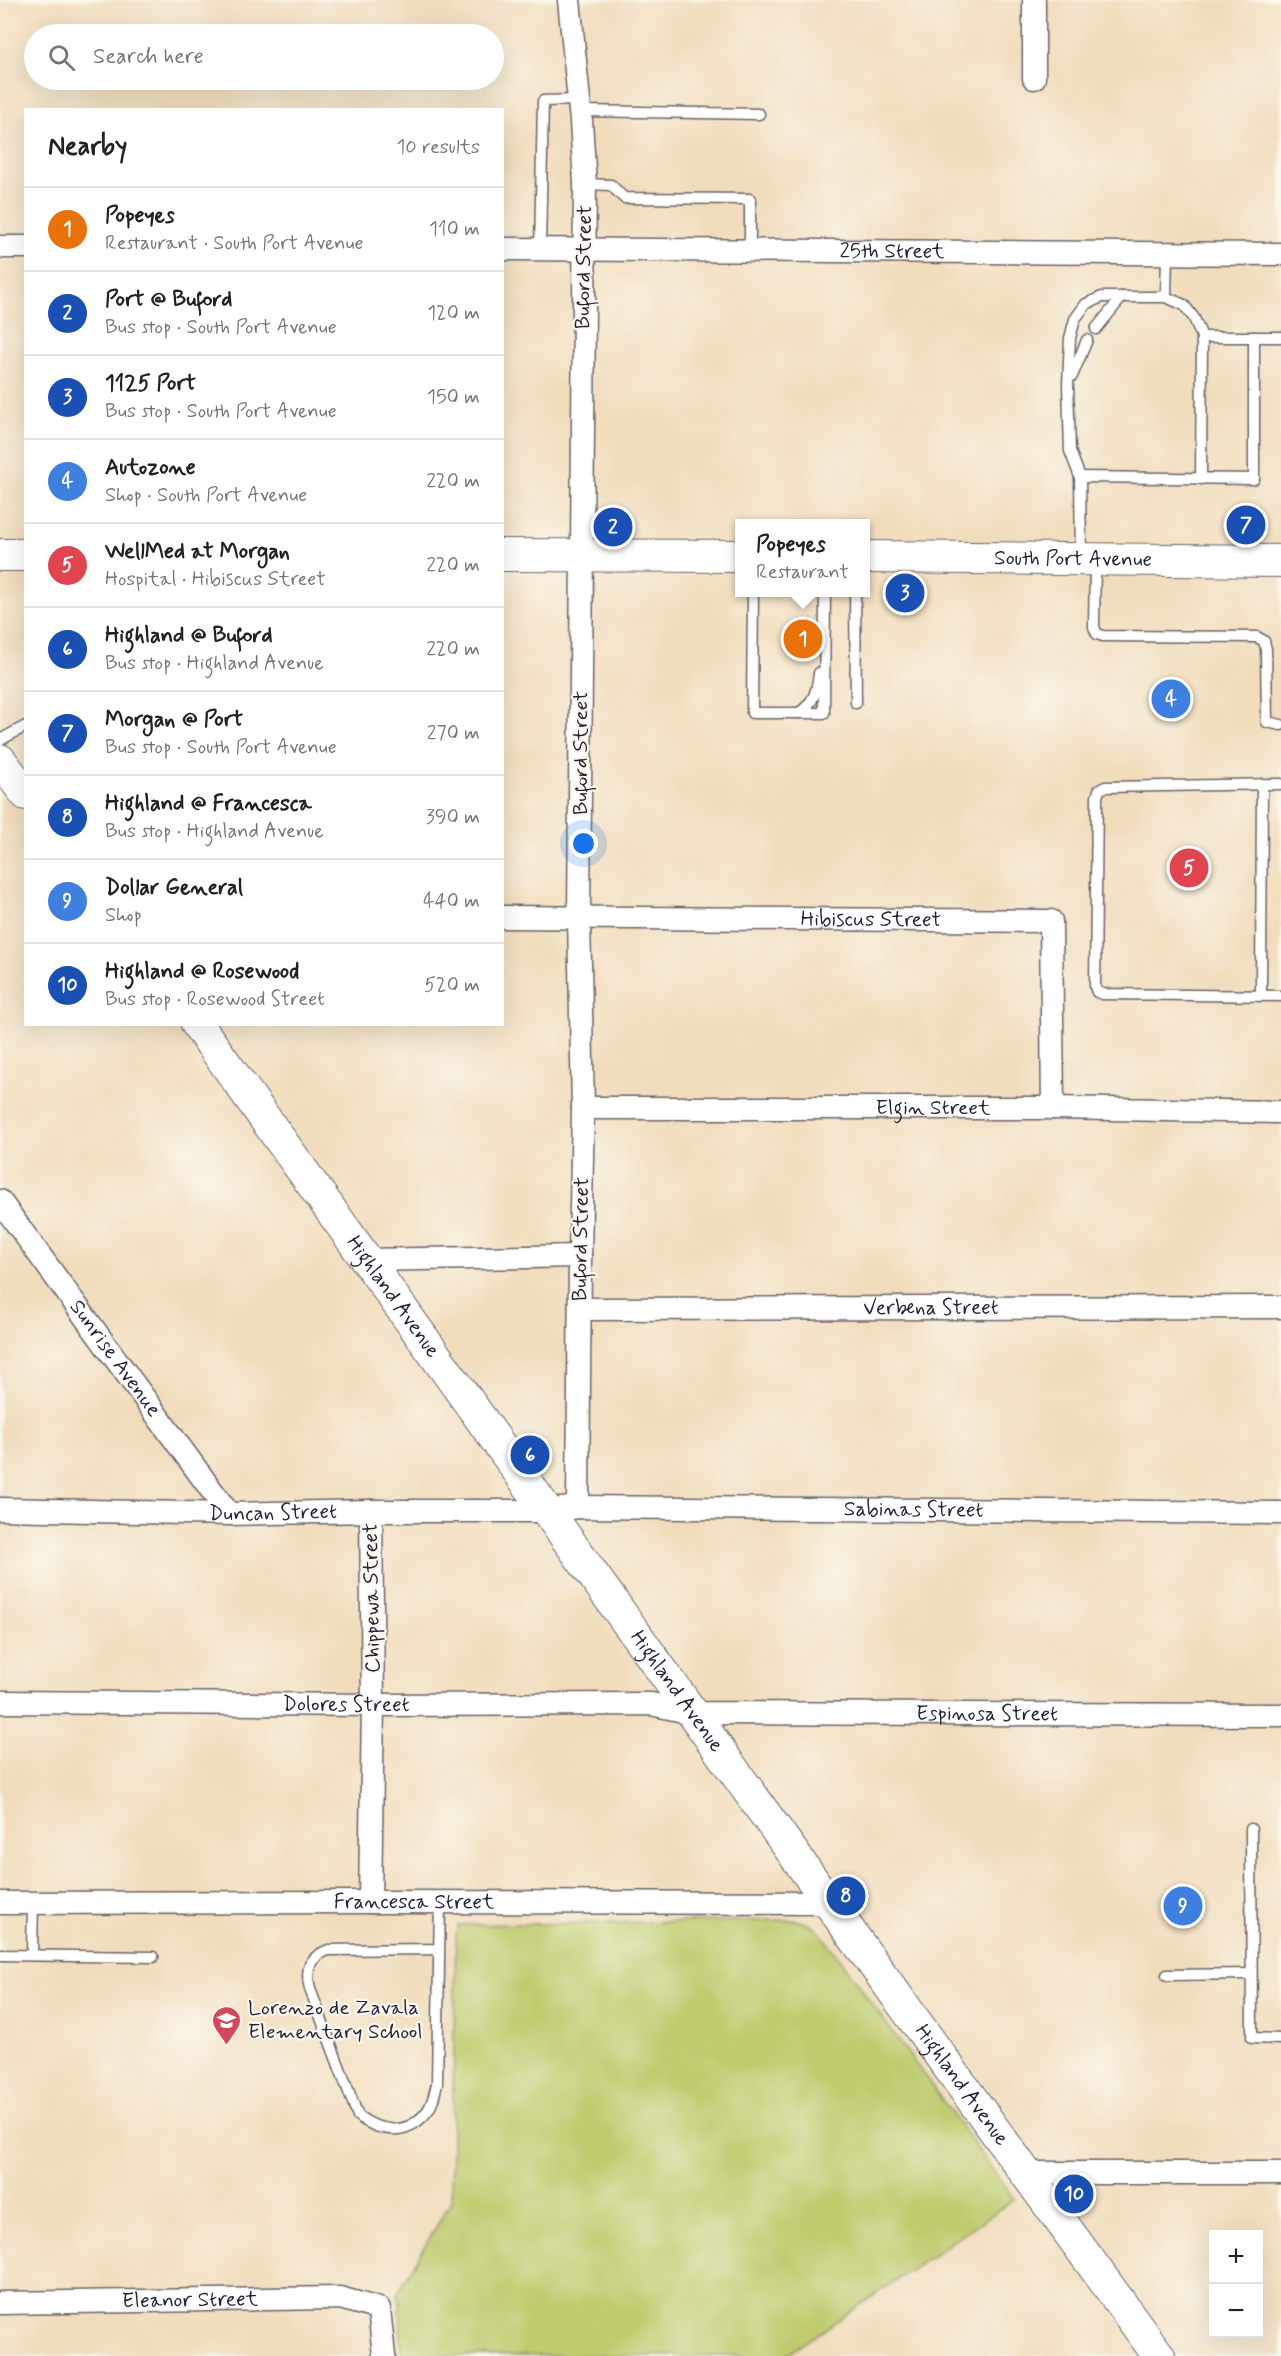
<!DOCTYPE html>
<html lang="en">
<head>
<meta charset="utf-8">
<style>
	:root { --surface:#fff; --page:#f2f2f2; --text:#222; --muted:#767676; --line:#e0e0e0; --accent:#0b8043 }
	body { margin:0; font-family:Mynerve,sans-serif; background:var(--page); color:var(--text) }
	.controls { position:absolute; right:18px; bottom:18px; display:grid; overflow:hidden; border-radius:0px; box-shadow:0 6px 24px #0002 }
	.controls button { width:54px; height:54px; display:grid; place-items:center; padding:0; border:0; border-bottom:2px solid var(--line); background:var(--surface); color:var(--text); font:30px sans-serif }
	.you { position:absolute; left:584px; top:844px; width:21px; height:21px; margin:-15px; border:4px solid #fff; border-radius:50%; background:#1a73e8; box-shadow:0 0 0 9px #1a73e833 }
	.badge { display:grid; place-items:center; width:39px; height:39px; border-radius:50%; background:var(--accent); color:#fff; font-size:20px; font-weight:700 }
	.pin { position:absolute; translate:-50% -50%; border:3px solid #fff; box-shadow:0 2px 6px #0006 }
	.popup { position:absolute; left:735px; top:519px; width:135px; height:78px; box-sizing:border-box; display:grid; place-content:center; border-radius:0px; background:var(--surface); filter:drop-shadow(0 2px 4px #0005); font-size:20px; white-space:nowrap; color:var(--muted) }
	.popup b { font-size:22px; color:var(--text) }
	.popup::after { content:''; position:absolute; left:50%; top:100%; margin-left:-12px; border:12px solid transparent; border-top-color:var(--surface) }
	.list { margin:0; padding:0; list-style:none }
	h2 { display:flex; justify-content:space-between; align-items:center; height:78px; margin:0; padding:0 24px; font-size:26px }
	h2 small { font-size:20px; font-weight:400; color:var(--muted) }
	.list li { display:grid; grid-template-columns:39px 1fr auto; gap:18px; align-items:center; box-sizing:border-box; height:84px; padding:0 24px; border-top:2px solid var(--line) }
	.list b { display:block; font-size:22px; white-space:nowrap }
	.list p { margin:0; font-size:20px; white-space:nowrap; color:var(--muted) }
	.list em { font-size:20px; font-style:normal; color:var(--muted) }
	.icon { flex:none; width:33px; height:33px; fill:none; stroke:currentColor; stroke-width:2; stroke-linecap:round; stroke-linejoin:round }
	.map { position:relative; flex:none; width:1281px; height:2356px; overflow:hidden }
	.search { position:absolute; background:var(--surface); box-shadow:0 6px 24px #0002; left:24px; top:24px; width:480px; height:66px; display:flex; align-items:center; gap:15px; box-sizing:border-box; padding:0 21px; border-radius:33px; color:var(--muted); font-size:22px }
	.panel { position:absolute; background:var(--surface); box-shadow:0 6px 24px #0002; left:24px; top:108px; width:480px; height:918px; border-radius:0px }
	.map>svg:first-child { display:block }
	.green { fill:#bfcb6d; stroke:#707654; stroke-width:1.5 }
	.lines { fill:none; stroke-linecap:round; stroke-linejoin:round }
	.lane-casing { stroke:#6a6368; stroke-width:13 }
	.street-casing { stroke:#6a6368; stroke-width:25 }
	.secondary-casing { stroke:#6a6368; stroke-width:34 }
	.lane { stroke:#fff; stroke-width:10 }
	.street { stroke:#fff; stroke-width:22 }
	.secondary { stroke:#fff; stroke-width:32 }
	.labels { text-anchor:middle; dominant-baseline:central; stroke-width:4.5; stroke-linejoin:round; paint-order:stroke }
	.street-label { font-size:21px; fill:#22223b; stroke:#fbf7ec }
	.poi-label { font-size:21px; fill:#22223b; stroke:#fbf7ec; text-anchor:start }
</style>
</head>
<body>
<div class="map">
<svg width="1281" height="2356" viewBox="0 0 1281 2356">
	<rect width="100%" height="100%" fill="#fbf7ec"/>
	<filter id="ink" filterUnits="userSpaceOnUse"><feTurbulence type="fractalNoise" baseFrequency=".0167" numOctaves="2"/><feDisplacementMap in="SourceGraphic" scale="12" xChannelSelector="R" yChannelSelector="G"/><feConvolveMatrix kernelMatrix="1 2 1 2 8 2 1 2 1" color-interpolation-filters="sRGB"/></filter>
	<filter id="wash" filterUnits="userSpaceOnUse"><feTurbulence type="fractalNoise" baseFrequency=".008" numOctaves="4" result="noise"/><feDisplacementMap in="SourceGraphic" scale="24" xChannelSelector="R" yChannelSelector="G"/><feGaussianBlur stdDeviation="1.35" result="paint"/><feColorMatrix in="noise" values="0 0 0 0 0 0 0 0 0 0 0 0 0 0 0 0 0 1.4 0 .05"/><feComposite in="paint" operator="in"/></filter>
	<g filter="url(#wash)">
		<rect width="100%" height="100%" fill="#f1ddbc"/>
		<path class="green" d="M796,1920L816,1927L1014,2199L786,2356H401L400,2302L397,2294L451,2201L456,1936L458,1925Z"/>
	</g>
	<g filter="url(#ink)">
		<g class="lines">
			<defs>
				<g id="lane">
					<path d="M580,111L759,114"/>
					<path d="M585,184L611,185L624,198L750,199V251"/>
					<path d="M540,250L543,101L579,100"/>
					<path d="M1166,297L1167,254"/>
					<path d="M1096,329L1122,297"/>
					<path d="M1072,376L1087,340"/>
					<path d="M1080,477L1254,479V337"/>
					<path d="M1201,479L1202,337"/>
					<path d="M1081,557L1080,477L1070,451L1068,385L1070,338L1075,319L1086,304L1102,297H1166L1184,305L1194,318L1202,337H1281"/>
					<path d="M1095,563L1094,627L1097,634L1103,636L1257,637L1264,641L1266,649L1267,722L1281,725"/>
					<path d="M753,592L752,713H824L825,592"/>
					<path d="M855,592L856,703"/>
					<path d="M799,713C814,703 817,691 819,673"/>
					<path d="M0,740L26,726"/>
					<path d="M1281,784L1105,787L1099,790L1097,797L1095,987L1097,992L1102,994L1281,996"/>
					<path d="M1261,996L1262,784"/>
					<path d="M1251,1829L1252,2038L1281,2039"/>
					<path d="M438,1949L328,1950C309,1958 305,1968 310,1989L358,2116C379,2132 406,2136 425,2114C433,2106 434,2094 437,2084L440,1902"/>
					<path d="M0,1955L153,1957"/>
					<path d="M32,1955L33,1903"/>
					<path d="M1167,1975L1251,1974"/>
				</g>
				<g id="street">
					<path d="M569,0L581,121L585,184L579,917L583,1108L580,1256L578,1507"/>
					<path d="M1034,78V0"/>
					<path d="M0,247H26"/>
					<path id="s1" d="M502,249L1281,254"/>
					<path id="s2" d="M502,917L1051,921L1053,1108"/>
					<path id="s3" d="M583,1108H1053L1281,1112"/>
					<path id="s4" d="M0,1201L229,1514"/>
					<path d="M366,1260L580,1256"/>
					<path id="s5" d="M580,1309L1281,1307"/>
					<path id="s6" d="M0,1509L229,1514L371,1511H546L578,1507L1281,1513"/>
					<path id="s7" d="M0,1702L373,1705L651,1704L693,1713L1281,1715"/>
					<path d="M370,1902L373,1705L371,1511"/>
					<path id="s8" d="M0,1903L370,1902L829,1903"/>
					<path d="M1026,2173H1281"/>
					<path id="s9" d="M0,2303L340,2298L379,2309L384,2356"/>
				</g>
				<g id="secondary">
					<path d="M0,555H26"/>
					<path d="M502,555L740,556"/>
					<path id="s10" d="M866,557L1281,561"/>
					<path d="M0,760L26,794"/>
					<path id="s11" d="M197,1024L829,1903L1159,2356"/>
				</g>
			</defs>
			<use href="#lane" class="lane-casing"/>
			<use href="#street" class="street-casing"/>
			<use href="#secondary" class="secondary-casing"/>
			<use href="#lane" class="lane"/>
			<use href="#street" class="street"/>
			<use href="#secondary" class="secondary"/>
		</g>
	</g>
	<defs>
		<symbol id="school-pin" viewBox="-11 -11 22 30"><path d="M0 17L-7.5 6A9.5 9.5 0 1 1 7.5 6Z" fill="#d1495b" stroke="#fbf7ec"/><path d="M0-5L7-2L0 1L-7-2ZM-4 1L0 2.5L4 1V4Q0 6-4 4Z" fill="#fff"/></symbol>
	</defs>
	<g fill-rule="evenodd">
		<use href="#school-pin" x="210" y="2004" width="33" height="45"/>
	</g>
	<g class="labels">
		<g class="street-label">
			<text stroke="none"><textPath href="#s1" startOffset="390">25th Street</textPath></text>
			<text transform="translate(584 267) rotate(-89)">Buford Street</text>
			<text stroke="none"><textPath href="#s10" startOffset="207">South Port Avenue</textPath></text>
			<text transform="translate(581 753) rotate(-90)">Buford Street</text>
			<text stroke="none"><textPath href="#s2" startOffset="369">Hibiscus Street</textPath></text>
			<text stroke="none"><textPath href="#s3" startOffset="350">Elgin Street</textPath></text>
			<text transform="translate(581 1239) rotate(-89)">Buford Street</text>
			<text stroke="none"><textPath href="#s11" startOffset="336">Highland Avenue</textPath></text>
			<text stroke="none"><textPath href="#s5" startOffset="351">Verbena Street</textPath></text>
			<text stroke="none"><textPath href="#s4" startOffset="195">Sunrise Avenue</textPath></text>
			<text stroke="none"><textPath href="#s6" startOffset="914">Sabinas Street</textPath></text>
			<text stroke="none"><textPath href="#s6" startOffset="273">Duncan Street</textPath></text>
			<text transform="translate(372 1598) rotate(-91)">Chippewa Street</text>
			<text stroke="none"><textPath href="#s11" startOffset="822">Highland Avenue</textPath></text>
			<text stroke="none"><textPath href="#s7" startOffset="346">Dolores Street</textPath></text>
			<text stroke="none"><textPath href="#s7" startOffset="988">Espinosa Street</textPath></text>
			<text stroke="none"><textPath href="#s8" startOffset="414">Francesca Street</textPath></text>
			<text stroke="none"><textPath href="#s11" startOffset="1308">Highland Avenue</textPath></text>
			<text stroke="none"><textPath href="#s9" startOffset="190">Eleanor Street</textPath></text>
		</g>
		<g class="poi-label">
			<text x="248" y="2008">Lorenzo de Zavala<tspan x="248" dy="24">Elementary School</tspan></text>
		</g>
	</g>
</svg>
<div class="controls">
<button>+</button>
<button>−</button>
</div>
<div class="you"></div>
<div class="pin badge" style="left:803px;top:639px;background:#e8710a">1</div>
<div class="popup"><b>Popeyes</b>Restaurant</div>
<div class="pin badge" style="left:613px;top:527px;background:#1a4fb4">2</div>
<div class="pin badge" style="left:905px;top:593px;background:#1a4fb4">3</div>
<div class="pin badge" style="left:1171px;top:699px;background:#3f7fe0">4</div>
<div class="pin badge" style="left:1189px;top:868px;background:#e0444e">5</div>
<div class="pin badge" style="left:530px;top:1455px;background:#1a4fb4">6</div>
<div class="pin badge" style="left:1246px;top:525px;background:#1a4fb4">7</div>
<div class="pin badge" style="left:846px;top:1896px;background:#1a4fb4">8</div>
<div class="pin badge" style="left:1183px;top:1906px;background:#3f7fe0">9</div>
<div class="pin badge" style="left:1074px;top:2194px;background:#1a4fb4">10</div>
<div class="search"><svg class="icon" aria-label="search" viewBox="0 0 24 24"><circle cx="10" cy="10" r="6"/><path d="M15 15l6 6"/></svg>Search here</div>
<section class="panel">
<h2>Nearby<small>10 results</small></h2>
<ul class="list">
<li><span class="badge" style="background:#e8710a">1</span><div><b>Popeyes</b><p>Restaurant · South Port Avenue</p></div><em>110 m</em></li>
<li><span class="badge" style="background:#1a4fb4">2</span><div><b>Port @ Buford</b><p>Bus stop · South Port Avenue</p></div><em>120 m</em></li>
<li><span class="badge" style="background:#1a4fb4">3</span><div><b>1125 Port</b><p>Bus stop · South Port Avenue</p></div><em>150 m</em></li>
<li><span class="badge" style="background:#3f7fe0">4</span><div><b>Autozone</b><p>Shop · South Port Avenue</p></div><em>220 m</em></li>
<li><span class="badge" style="background:#e0444e">5</span><div><b>WellMed at Morgan</b><p>Hospital · Hibiscus Street</p></div><em>220 m</em></li>
<li><span class="badge" style="background:#1a4fb4">6</span><div><b>Highland @ Buford</b><p>Bus stop · Highland Avenue</p></div><em>220 m</em></li>
<li><span class="badge" style="background:#1a4fb4">7</span><div><b>Morgan @ Port</b><p>Bus stop · South Port Avenue</p></div><em>270 m</em></li>
<li><span class="badge" style="background:#1a4fb4">8</span><div><b>Highland @ Francesca</b><p>Bus stop · Highland Avenue</p></div><em>390 m</em></li>
<li><span class="badge" style="background:#3f7fe0">9</span><div><b>Dollar General</b><p>Shop</p></div><em>440 m</em></li>
<li><span class="badge" style="background:#1a4fb4">10</span><div><b>Highland @ Rosewood</b><p>Bus stop · Rosewood Street</p></div><em>520 m</em></li>
</ul>
</section>
</div>
</body>
</html>
